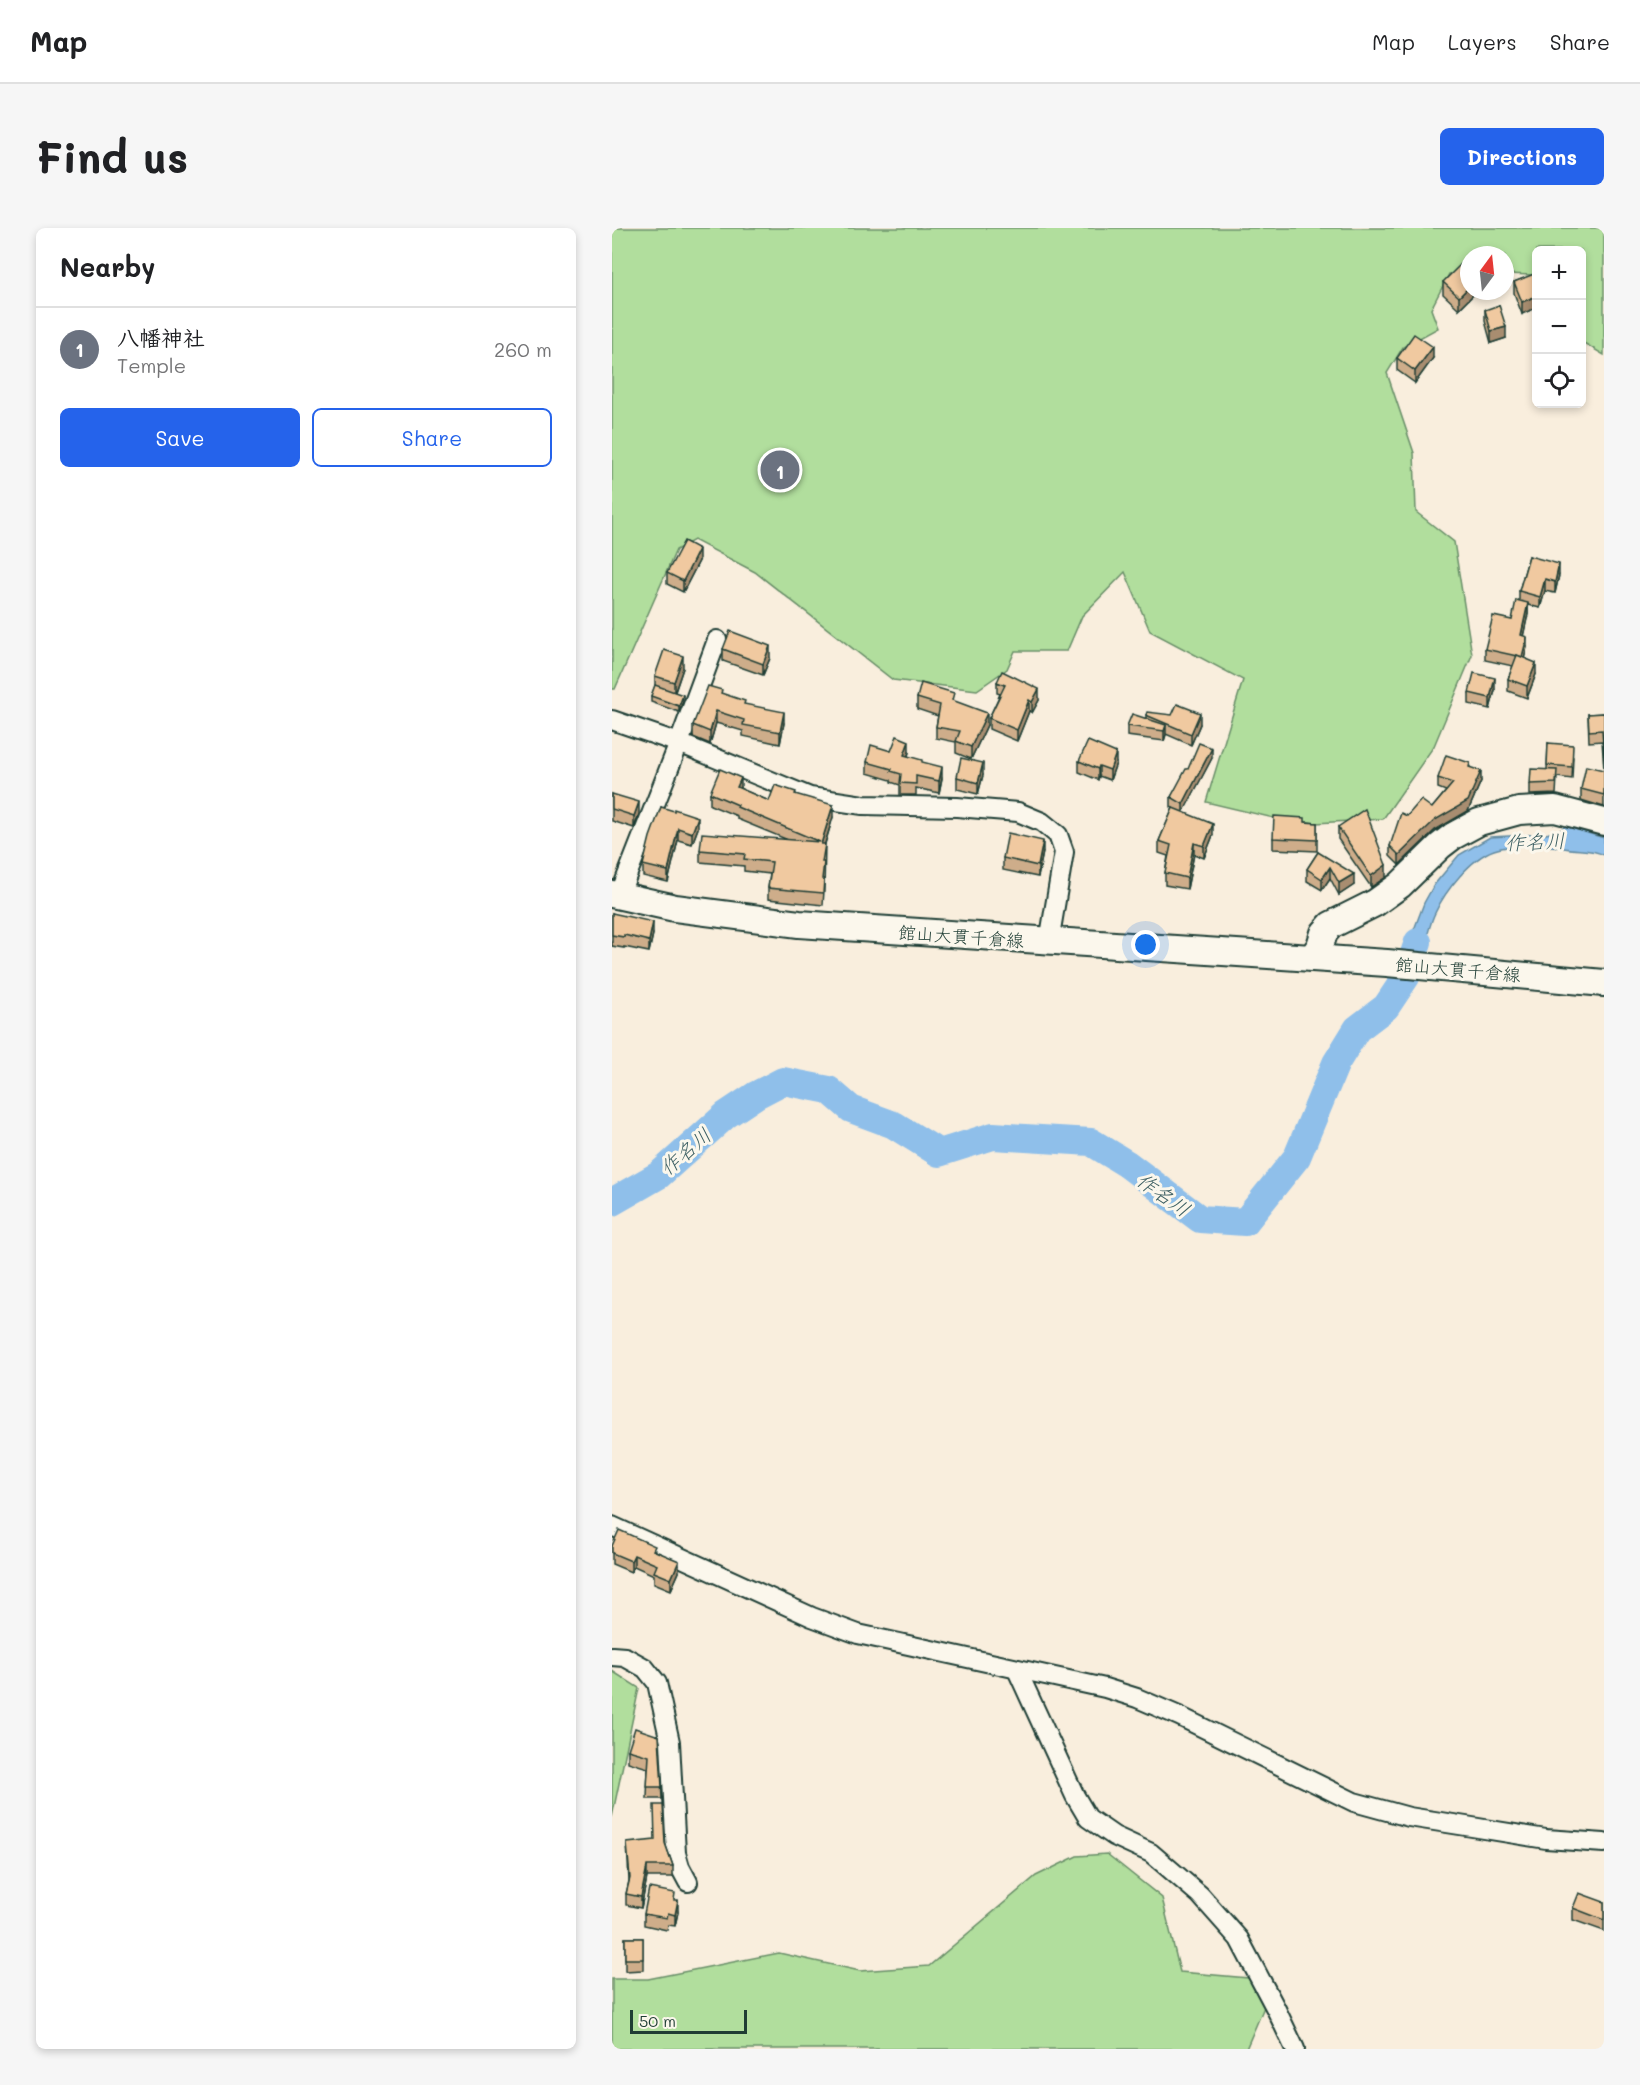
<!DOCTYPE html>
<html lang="en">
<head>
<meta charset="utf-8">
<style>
	:root { --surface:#fff; --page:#f6f6f6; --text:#202124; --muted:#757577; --line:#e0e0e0; --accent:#2563eb }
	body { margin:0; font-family:Mali,"Klee One",sans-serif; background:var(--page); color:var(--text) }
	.controls { position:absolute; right:18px; top:18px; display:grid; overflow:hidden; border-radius:9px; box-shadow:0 3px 9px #0003 }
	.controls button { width:54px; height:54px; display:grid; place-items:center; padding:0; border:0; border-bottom:2px solid var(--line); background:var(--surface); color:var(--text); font:30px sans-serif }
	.compass { position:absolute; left:848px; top:18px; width:54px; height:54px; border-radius:50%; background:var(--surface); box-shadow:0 3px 9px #0003; rotate:15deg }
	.scale { position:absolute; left:18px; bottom:15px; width:117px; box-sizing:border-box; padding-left:6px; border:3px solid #1f3d34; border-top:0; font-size:16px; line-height:21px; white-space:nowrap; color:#1f3d34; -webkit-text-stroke:4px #fbf7ec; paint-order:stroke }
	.you { position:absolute; left:534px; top:717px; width:21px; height:21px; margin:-15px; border:4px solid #fff; border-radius:50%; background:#1a73e8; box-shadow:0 0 0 9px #1a73e833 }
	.badge { display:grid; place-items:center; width:39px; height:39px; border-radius:50%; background:var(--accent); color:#fff; font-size:20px; font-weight:700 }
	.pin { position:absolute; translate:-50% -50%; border:3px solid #fff; box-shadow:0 2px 6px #0006 }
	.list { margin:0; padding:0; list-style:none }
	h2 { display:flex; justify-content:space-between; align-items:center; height:78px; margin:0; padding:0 24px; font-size:26px }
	h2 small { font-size:20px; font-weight:400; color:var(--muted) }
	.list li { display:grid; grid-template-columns:39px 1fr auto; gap:18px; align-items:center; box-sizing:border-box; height:84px; padding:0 24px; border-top:2px solid var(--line) }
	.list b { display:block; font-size:22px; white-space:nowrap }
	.list p { margin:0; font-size:20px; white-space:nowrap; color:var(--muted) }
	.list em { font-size:20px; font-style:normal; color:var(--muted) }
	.actions { display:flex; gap:12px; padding:18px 24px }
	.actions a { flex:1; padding:14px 0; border:2px solid var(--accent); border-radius:9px; text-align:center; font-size:21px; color:var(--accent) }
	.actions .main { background:var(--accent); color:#fff }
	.icon { flex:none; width:33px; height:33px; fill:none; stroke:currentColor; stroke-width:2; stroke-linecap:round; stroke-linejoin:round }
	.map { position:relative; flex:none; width:992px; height:1821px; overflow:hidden; border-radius:9px }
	header { display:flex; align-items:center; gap:36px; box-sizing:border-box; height:84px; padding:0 30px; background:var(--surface); border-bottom:2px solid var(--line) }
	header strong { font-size:28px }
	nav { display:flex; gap:33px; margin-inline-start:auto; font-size:21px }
	.intro { display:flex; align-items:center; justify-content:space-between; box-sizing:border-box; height:144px; padding:0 36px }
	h1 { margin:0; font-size:42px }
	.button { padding:15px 27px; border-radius:9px; background:var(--accent); color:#fff; font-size:21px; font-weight:700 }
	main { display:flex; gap:36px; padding:0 36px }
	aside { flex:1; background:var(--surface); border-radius:9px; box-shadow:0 3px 9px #0003 }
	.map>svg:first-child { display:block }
	.green { fill:#b1de9d; stroke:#688e68; stroke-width:1.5 }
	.water { fill:#8fbfea; stroke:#628ba1; stroke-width:1.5 }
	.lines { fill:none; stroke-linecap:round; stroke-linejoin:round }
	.river { stroke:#8fbfea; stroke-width:28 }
	.street-casing { stroke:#1f3d34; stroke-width:22 }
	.secondary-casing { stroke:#1f3d34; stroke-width:30 }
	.street { stroke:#fbf7ec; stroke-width:18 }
	.secondary { stroke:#fbf7ec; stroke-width:26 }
	.wall { fill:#cead8a; stroke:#1f3d34; stroke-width:1.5 }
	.shaded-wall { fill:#a88d70; stroke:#1f3d34; stroke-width:1.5 }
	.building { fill:#f0c9a0; stroke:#1f3d34; stroke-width:1.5 }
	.labels { text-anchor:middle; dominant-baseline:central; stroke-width:6; stroke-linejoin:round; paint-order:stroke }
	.street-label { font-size:18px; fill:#1f3d34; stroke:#fbf7ec }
	.water-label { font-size:20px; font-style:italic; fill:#3b5e62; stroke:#fbf7ec }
</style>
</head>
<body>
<header>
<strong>Map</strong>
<nav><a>Map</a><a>Layers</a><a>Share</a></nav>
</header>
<div class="intro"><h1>Find us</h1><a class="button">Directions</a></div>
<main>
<aside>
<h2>Nearby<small></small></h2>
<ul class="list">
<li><span class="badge" style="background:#6b7280">1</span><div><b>八幡神社</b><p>Temple</p></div><em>260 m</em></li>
</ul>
<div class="actions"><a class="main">Save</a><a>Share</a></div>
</aside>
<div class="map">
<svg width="992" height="1821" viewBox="0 0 992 1821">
	<rect width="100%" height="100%" fill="#f9eedd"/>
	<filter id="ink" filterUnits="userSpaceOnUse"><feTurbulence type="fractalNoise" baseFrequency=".0167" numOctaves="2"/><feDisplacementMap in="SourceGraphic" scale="12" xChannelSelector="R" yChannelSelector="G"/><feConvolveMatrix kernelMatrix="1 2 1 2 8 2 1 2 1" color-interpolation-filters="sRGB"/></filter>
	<g filter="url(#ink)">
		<g class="green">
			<path d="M0,0H992V127L970,114L969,22H924V47L893,46V27H857V45L837,46L819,81L826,100L791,119L775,145L802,225L804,284L842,314L860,427L822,518L771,591L687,596L594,574L631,452L538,403L513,344L470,388L455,423H403L395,441L365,462L281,452L143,344L82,312L64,322L3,461H0Z"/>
			<path d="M0,1443L27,1460L0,1589Z"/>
			<path d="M495,1626L550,1670L568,1744L648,1751L652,1779L634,1821H0V1751H36L167,1725L248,1743L317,1738L424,1648L465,1628Z"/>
		</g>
		<path class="water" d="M953,598L992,610V627C979,620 966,623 952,620C934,616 900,616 882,622C859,630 833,663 823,685C817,697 815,712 810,725L794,723L812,675L822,657L847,627L878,609L934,606L949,602Z"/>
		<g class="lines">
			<path class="river" d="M0,974L47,947L114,887L144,867L171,853L217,862L239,881L282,897L327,925L381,908L479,914L515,936L588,991L633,994L685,929L724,835L745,801L774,779L794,749L806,714"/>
			<defs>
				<g id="street">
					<path d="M0,492L67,515L198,569L251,577L345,579L406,584L430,594L446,607L452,624L437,714"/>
					<path d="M7,668L67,515L105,412"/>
					<path d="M0,1298L200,1389L246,1406L493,1460L525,1470L567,1488L742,1574L797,1589L854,1598L934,1611L992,1615"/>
					<path d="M0,1428L13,1429L33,1440L45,1455L58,1514L64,1625L68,1639L76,1654"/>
					<path d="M405,1442L463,1568L476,1590L502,1608L539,1625L588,1667L627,1711L664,1781L683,1821"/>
				</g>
				<g id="secondary">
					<path d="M0,666L63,680L187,696L775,735L992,755"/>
					<path d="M700,730L708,718L712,705L719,697L763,675L788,657L828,618L841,608L867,594L907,583L943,581L992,594"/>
				</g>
			</defs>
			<use href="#street" class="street-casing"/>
			<use href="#secondary" class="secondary-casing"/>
			<use href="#street" class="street"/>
			<use href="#secondary" class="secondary"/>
		</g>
		<g class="wall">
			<path d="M924,46L910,86L902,65V54Z"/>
			<path d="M831,54L857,63H865L847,81L831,66Z"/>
			<path d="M873,82L894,110L879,115L873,93Z"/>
			<path d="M785,130H821L803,155L785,142Z"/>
			<path d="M158,239L178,240L172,251L158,245Z"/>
			<path d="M917,328L947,347L943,365L933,363L928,380L916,377V386L911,408L915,419L912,430L924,446L915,470L896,463V451L901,438L873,432V421L900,392L907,373V363Z"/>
			<path d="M87,333L71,364L55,356V345Z"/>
			<path d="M111,421L158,430L151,447L111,433Z"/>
			<path d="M71,440L63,464L71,473L67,484L39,474V468L43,458V448Z"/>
			<path d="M385,454L427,472L420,485L417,483L405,513L377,501V490L388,466L385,465Z"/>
			<path d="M883,462L878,481L857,476V465Z"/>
			<path d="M110,466L172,495L168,516L131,508V503L104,495L98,516L81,509V497Z"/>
			<path d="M305,470L342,473L375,497L359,531L344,525V514L324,510V499L326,488L305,481Z"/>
			<path d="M992,485V579L969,572V561L992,542L990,513L977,514L976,486Z"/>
			<path d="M534,487L588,496L579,517L554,506L552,513L515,508V498L534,490Z"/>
			<path d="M936,515L961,529L960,551L945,549L944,566L918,567V556L935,542Z"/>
			<path d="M279,523L297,524L296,528L310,535L330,550L327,565L304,560V567H288V557L279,554V552L255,545V534Z"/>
			<path d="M600,530L571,584L601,607L592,630L582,626L575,661L553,657V645L556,628L547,625V613L561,580L559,579V569L576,541Z"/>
			<path d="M467,533L504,535L498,552L487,548L486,552L467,544Z"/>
			<path d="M858,539L869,553L856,583L823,602L787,637L778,628V618L795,588L820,580L834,563L826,560V550Z"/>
			<path d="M371,547L366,566L345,561V549Z"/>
			<path d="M129,561L157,573L184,566L221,589L213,616L212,663L211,677L156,671V660L158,646L132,643V638L88,634V622L174,611L125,591V588L98,577V565Z"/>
			<path d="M0,566L27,586L22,600L0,593Z"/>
			<path d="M49,579L86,600L80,616L66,612L56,654L31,648V637Z"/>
			<path d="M693,594L705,595V623L661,621V610Z"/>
			<path d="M726,599L774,649L759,659L726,611Z"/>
			<path d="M431,624L426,649L391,642V630Z"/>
			<path d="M706,624L742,657L727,667L718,650L710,662L695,653V641Z"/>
			<path d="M0,685L41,706L37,724L12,719V720L0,718Z"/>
			<path d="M0,1318L43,1322L67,1344L59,1362L42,1355V1347L22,1338L19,1344L0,1336Z"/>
			<path d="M47,1508L50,1571H35L36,1540L16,1534V1522Z"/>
			<path d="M15,1615H53L61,1638V1649H35L29,1680L14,1677V1666L17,1653Z"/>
			<path d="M63,1672L66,1684L63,1698L56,1697L55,1702L32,1697V1686Z"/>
			<path d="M992,1674V1703L961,1692V1680Z"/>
			<path d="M13,1710H31V1742L13,1743Z"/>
		</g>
		<g class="shaded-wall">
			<path d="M857,59V63H865L847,81V69Z"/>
			<path d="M924,68V80L910,86V74Z"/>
			<path d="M894,99V110L879,115V103Z"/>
			<path d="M821,119V130L803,155V143Z"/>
			<path d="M178,234V240L172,251V246Z"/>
			<path d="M87,321V333L71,364V353Z"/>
			<path d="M947,336V347L943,365V354Z"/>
			<path d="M933,351V363L928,380V369Z"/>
			<path d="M916,375V386L909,418V407Z"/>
			<path d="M915,409V419L910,440V429Z"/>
			<path d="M158,418V430L151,447V436Z"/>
			<path d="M71,428V440L62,466V454Z"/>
			<path d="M924,435V446L915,470V458Z"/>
			<path d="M883,450V462L878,481V470Z"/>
			<path d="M427,461V472L420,485V474Z"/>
			<path d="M71,467V473L67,484V478Z"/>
			<path d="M417,472V483L405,513V502Z"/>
			<path d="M104,483V495L98,516V504Z"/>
			<path d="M172,484V495L168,516V504Z"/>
			<path d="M375,485V497L359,531V519Z"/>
			<path d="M588,485V496L579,517V506Z"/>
			<path d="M554,497V507L552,513V503Z"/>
			<path d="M297,513V524L292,538V527Z"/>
			<path d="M600,520V530L571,585V576Z"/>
			<path d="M504,525V535L498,552V542Z"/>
			<path d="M371,535V547L366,566V555Z"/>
			<path d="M487,538V548L486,552V541Z"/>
			<path d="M330,539V550L327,565V553Z"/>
			<path d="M869,543V553L856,583L823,602L787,637V627Z"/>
			<path d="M129,550V561L125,559Z"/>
			<path d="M27,574V586L22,600V588Z"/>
			<path d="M221,577V589L209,628V616Z"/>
			<path d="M86,589V600L80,616V605Z"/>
			<path d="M601,596V607L592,630V618Z"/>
			<path d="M66,600V612L56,654V643Z"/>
			<path d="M431,613V624L426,649V638Z"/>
			<path d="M582,615V626L575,661V650Z"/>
			<path d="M774,637V649L759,659V648Z"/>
			<path d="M718,639V650L710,662V651Z"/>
			<path d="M742,646V657L727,667V655Z"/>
			<path d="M41,694V706L37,724V713Z"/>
			<path d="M22,1327V1338L19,1344V1333Z"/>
			<path d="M67,1333V1344L59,1362V1351Z"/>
			<path d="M35,1638V1649L29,1680V1669Z"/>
			<path d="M66,1672V1684L63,1698V1687Z"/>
		</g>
		<g class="building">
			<path d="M852,33L857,38V59L847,69L831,54Z"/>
			<path d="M922,46H924V68L910,74L902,54Z"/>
			<path d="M887,77L894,99L879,103L873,82Z"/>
			<path d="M802,106L821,119L803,143L785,130Z"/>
			<path d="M163,228L178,234L172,246L158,239Z"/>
			<path d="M72,313L87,321L71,353L55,345Z"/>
			<path d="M917,328L947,336L943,354L933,351L928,369L907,363Z"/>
			<path d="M904,372L916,375L909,407L915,409L910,429L905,427V428L873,421L881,388L900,392Z"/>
			<path d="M118,403L158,418L151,436L111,421Z"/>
			<path d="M52,422L71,428L62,454L43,448Z"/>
			<path d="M905,427L924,435L915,458L896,451Z"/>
			<path d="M390,443L427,461L420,474L417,472L405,502L377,490L393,457L385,454Z"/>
			<path d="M862,445L883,450L878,470L857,465Z"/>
			<path d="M309,455L342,465L340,472L375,485L359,519L344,513L348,503L324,499L328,477L305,470Z"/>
			<path d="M43,457L71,467L67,478L39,468Z"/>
			<path d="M96,458L110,462L109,465L133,473L132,476L172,484L168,504L131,497L132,492L104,483L98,504L81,497Z"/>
			<path d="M565,476L588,485L579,506L534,487L535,484L560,487Z"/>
			<path d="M992,485V532L990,502L977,503L976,486Z"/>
			<path d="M520,486L554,497L552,503L515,498Z"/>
			<path d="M285,508L297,513L292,527L310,532V534L330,539L327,553L304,548V556L288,555L289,546L279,543L280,541L255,534L259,517L279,523Z"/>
			<path d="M476,513L504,525L498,542L487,538L486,541L467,533Z"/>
			<path d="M587,515L600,520L571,576L559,569L574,541H576Z"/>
			<path d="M936,515L961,517L960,539L935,537Z"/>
			<path d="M834,527L858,535L857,539L869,543L856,573L823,592L787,627L778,618L789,585L795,588L809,572L820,580L841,555L826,550Z"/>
			<path d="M349,530L371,535L366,555L345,549Z"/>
			<path d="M974,538L992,542V567L969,561Z"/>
			<path d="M108,541L129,550L125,559L157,573L163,557L184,564L183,566L221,577L209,616H213L210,634H212L210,651H212L211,665L156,660L160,634L132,631L133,626L88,622L90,605L208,614L125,579L126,577L98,565Z"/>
			<path d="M919,541L945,542L944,555L918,556Z"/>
			<path d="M0,566L27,574L22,588L0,581Z"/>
			<path d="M49,579L62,583V581L86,589L80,605L66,600L56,643L31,637L38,609Z"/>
			<path d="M561,580L601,596L592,618L582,615L575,650L553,645L559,617L547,613Z"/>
			<path d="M753,581L774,637L759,648L726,599Z"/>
			<path d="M662,588L693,590V594L705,595V612L661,610Z"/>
			<path d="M396,605L431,613L426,638L391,630Z"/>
			<path d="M706,624L742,646L727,655L718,639L710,651L695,641Z"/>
			<path d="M0,685L41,694L37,713L12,707V709L0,707Z"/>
			<path d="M7,1302L43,1318L41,1322L67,1333L59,1351L42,1344L45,1337L22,1327L19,1333L0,1325V1318Z"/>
			<path d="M23,1500L47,1508L50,1559H35L37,1528L16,1522Z"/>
			<path d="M42,1577H51L53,1615L61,1638H35L29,1669L14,1666L18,1650L15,1615L43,1612Z"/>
			<path d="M37,1660L63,1665L62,1672H66L63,1687L56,1685L55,1690L32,1686Z"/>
			<path d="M967,1665L992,1674V1692L961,1680Z"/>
			<rect x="13" y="1710" width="18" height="21"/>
		</g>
	</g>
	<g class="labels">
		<g class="street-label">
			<text transform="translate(349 708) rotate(4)">館山大貫千倉線</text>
			<text transform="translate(846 741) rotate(5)">館山大貫千倉線</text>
		</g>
		<g class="water-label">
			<text transform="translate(923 613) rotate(-3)">作名川</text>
			<text transform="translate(73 923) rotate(-41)">作名川</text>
			<text transform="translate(552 966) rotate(35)">作名川</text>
		</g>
	</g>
</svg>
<div class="controls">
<button>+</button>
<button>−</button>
<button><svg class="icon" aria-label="locate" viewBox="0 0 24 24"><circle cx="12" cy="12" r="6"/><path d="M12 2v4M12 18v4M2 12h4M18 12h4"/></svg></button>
</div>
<svg class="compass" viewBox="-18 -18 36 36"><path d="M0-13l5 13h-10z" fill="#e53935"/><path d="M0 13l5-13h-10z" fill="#757577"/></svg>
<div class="scale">50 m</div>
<div class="you"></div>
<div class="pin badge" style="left:168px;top:242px;background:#6b7280">1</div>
</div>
</main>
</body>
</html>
